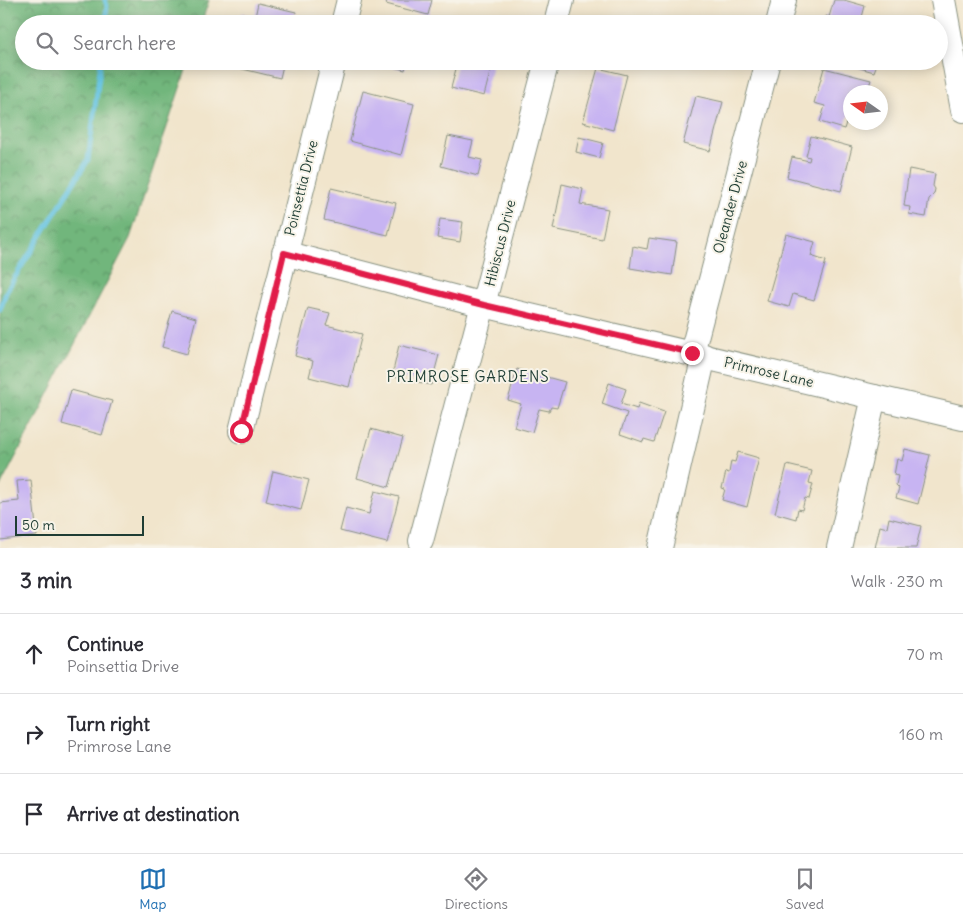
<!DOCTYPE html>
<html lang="en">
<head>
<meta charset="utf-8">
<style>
	:root { --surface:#fff; --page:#f2f2f3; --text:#2b2b33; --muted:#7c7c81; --line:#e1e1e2; --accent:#1f6fb2 }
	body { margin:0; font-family:Delius,sans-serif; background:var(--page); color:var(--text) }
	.compass { position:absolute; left:843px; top:85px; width:45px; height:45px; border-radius:50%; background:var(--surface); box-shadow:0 2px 12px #0003; rotate:284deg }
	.scale { position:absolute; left:15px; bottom:12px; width:129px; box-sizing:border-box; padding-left:5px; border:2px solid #1f3d34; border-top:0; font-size:14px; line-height:18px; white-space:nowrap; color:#1f3d34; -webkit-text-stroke:4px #f7f3e8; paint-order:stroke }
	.stop { position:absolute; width:15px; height:15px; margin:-11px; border:4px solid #e11d48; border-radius:50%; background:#fff }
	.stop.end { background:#e11d48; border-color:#fff; box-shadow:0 1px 5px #0008 }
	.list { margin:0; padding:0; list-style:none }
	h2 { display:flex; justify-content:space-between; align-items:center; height:65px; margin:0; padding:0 20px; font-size:21px }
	h2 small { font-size:16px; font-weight:400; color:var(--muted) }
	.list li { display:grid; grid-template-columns:32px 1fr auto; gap:15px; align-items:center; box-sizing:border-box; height:80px; padding:0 20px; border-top:1px solid var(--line) }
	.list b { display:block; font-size:19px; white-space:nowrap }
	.list p { margin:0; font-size:16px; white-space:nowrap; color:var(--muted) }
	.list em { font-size:16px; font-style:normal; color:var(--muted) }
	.icon { flex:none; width:28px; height:28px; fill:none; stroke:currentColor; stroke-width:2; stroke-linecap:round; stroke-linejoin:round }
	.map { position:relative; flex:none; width:963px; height:548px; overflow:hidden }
	.search { position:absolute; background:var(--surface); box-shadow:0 2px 12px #0003; left:15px; right:15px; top:15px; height:55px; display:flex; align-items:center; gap:12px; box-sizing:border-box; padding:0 18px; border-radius:28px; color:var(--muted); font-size:19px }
	.sheet { height:305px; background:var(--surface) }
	nav { display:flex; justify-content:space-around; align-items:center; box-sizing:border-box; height:70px; border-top:1px solid var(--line); background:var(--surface); font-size:14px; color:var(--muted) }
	nav a { display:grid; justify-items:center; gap:2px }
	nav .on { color:var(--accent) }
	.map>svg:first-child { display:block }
	.forest { fill:url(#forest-crowns); stroke:#487a58 }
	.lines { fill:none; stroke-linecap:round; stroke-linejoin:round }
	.stream { stroke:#62c2e1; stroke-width:5 }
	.building { fill:#c7b4f2 }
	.minor-casing { stroke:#889180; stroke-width:26 }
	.minor { stroke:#fff; stroke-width:24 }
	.route { stroke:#e11d48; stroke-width:6 }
	.labels { text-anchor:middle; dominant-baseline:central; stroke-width:4; stroke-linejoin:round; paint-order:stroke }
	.street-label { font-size:14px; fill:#1f3d34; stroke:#f7f3e8 }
	.neighbourhood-label { font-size:15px; letter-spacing:1px; fill:#1f3d34; stroke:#f7f3e8 }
</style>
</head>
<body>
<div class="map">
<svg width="963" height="548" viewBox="0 0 963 548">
	<defs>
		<pattern id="forest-crowns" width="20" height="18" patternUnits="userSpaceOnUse" patternTransform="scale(1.25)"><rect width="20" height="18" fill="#71b67b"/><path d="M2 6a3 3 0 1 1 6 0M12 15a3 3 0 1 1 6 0" fill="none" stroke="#5c9566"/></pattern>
	</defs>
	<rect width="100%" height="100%" fill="#f7f3e8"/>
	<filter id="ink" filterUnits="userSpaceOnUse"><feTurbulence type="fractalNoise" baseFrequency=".02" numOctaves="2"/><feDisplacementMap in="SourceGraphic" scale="10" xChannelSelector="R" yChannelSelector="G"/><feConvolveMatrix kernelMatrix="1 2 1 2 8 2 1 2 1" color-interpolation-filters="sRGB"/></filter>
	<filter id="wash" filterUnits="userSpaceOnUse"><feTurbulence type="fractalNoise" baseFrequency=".0096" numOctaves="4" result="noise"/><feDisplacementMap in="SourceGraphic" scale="20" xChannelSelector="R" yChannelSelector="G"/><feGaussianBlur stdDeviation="1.12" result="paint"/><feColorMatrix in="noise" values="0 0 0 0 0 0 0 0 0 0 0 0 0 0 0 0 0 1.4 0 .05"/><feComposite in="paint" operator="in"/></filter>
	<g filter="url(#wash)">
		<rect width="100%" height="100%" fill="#f1e5cc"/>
		<path class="forest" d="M0,0H209L201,24H24V61H189L130,238L0,487Z"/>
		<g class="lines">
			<g class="stream">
				<path d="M105,0L107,6L105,24"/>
				<path d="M0,310L7,290L88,160L101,61"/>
			</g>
		</g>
		<g id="blocks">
			<g class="building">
				<path d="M387,0H432L428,15L386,4Z"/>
				<path d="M834,0H844L865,6L861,21L870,24H824L826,16L829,17Z"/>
				<path d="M258,3L296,12L293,24H240L242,13L255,17Z"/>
				<path d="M231,61H284L280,78L230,66Z"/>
				<path d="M372,61H407L405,70Z"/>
				<path d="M458,61H493L484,96L451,88Z"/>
				<path d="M835,61H878L874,72Z"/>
				<path d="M598,68L627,75L613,130L583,122Z"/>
				<path d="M824,68L871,80L867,92H850V111L844,129L820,122L825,106L814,103Z"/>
				<path d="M363,91L414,104L401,155L350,141Z"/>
				<path d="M696,96L723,102L710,151L683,144Z"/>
				<path d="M448,136L473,141L469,157L482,160L478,176L441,166Z"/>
				<path d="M811,136L852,147L841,191L787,177L792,157L809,161L810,157L806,156Z"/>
				<path d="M579,137L603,143L599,158L576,152Z"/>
				<path d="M909,169L935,174L933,186L935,189L934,194L929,199L926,217L909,214L910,207L904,206Z"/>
				<path d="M562,184L583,189L580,204L608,209L602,239L553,229Z"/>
				<path d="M331,188L396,203L388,235L324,220Z"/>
				<path d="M440,219L463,222L460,242L437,238Z"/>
				<path d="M786,234L815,242L811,256L826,261L814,300L793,294L789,307L767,301Z"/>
				<path d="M649,238L677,242L672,275L630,268L633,246L647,249Z"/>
				<path d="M308,308L330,313L326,325L362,334L349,387L309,377L313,361L295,356Z"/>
				<path d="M172,311L196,318L187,354L162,347Z"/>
				<path d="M399,345L439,355L431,385L392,376Z"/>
				<path d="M517,369L565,382L557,408L551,407L549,411L539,409L532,432L514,427L521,404L508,400Z"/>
				<path d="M609,383L626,389L621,404L637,409L639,403L664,412L654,442L644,439L643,442L620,434L627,413L602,404Z"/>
				<path d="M71,390L112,401L102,435L62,424Z"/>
				<path d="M371,429L403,438L389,487L357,478Z"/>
				<path d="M905,449L930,455L918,504L896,498L899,488L896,485L898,476L894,475L897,459L902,461Z"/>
				<path d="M738,452L759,458L747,507L722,500L725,489L722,488L726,472L729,473L731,461L735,462Z"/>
				<path d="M787,465L812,471L809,483L813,484L809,499L805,498L802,510L798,509L796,519L775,513Z"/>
				<path d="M273,471L309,480L301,510L266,501Z"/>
				<path d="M31,480L37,536L0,540V503L19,501L17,481Z"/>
				<path d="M375,491L399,497L387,543L340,531L346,508L369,514Z"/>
				<path d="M889,518L921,526L916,548H875L880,526L887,528Z"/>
			</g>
		</g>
	</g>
	<g filter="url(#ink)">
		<use href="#blocks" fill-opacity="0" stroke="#889180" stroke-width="1"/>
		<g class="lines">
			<defs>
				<g id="minor">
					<path d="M943,0L963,110"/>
					<path d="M343,24L349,0"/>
					<path d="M556,24L562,0"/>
					<path d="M778,24L784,0"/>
					<path d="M284,253L484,305L963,418"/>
					<path d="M692,353L768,61"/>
					<path d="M241,431L334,61"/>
					<path d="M421,541L547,61"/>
					<path d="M660,548L704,356"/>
					<path d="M839,548L874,397"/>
				</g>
			</defs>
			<use href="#minor" class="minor-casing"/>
			<use href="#minor" class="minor"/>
		</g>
	</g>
	<g class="lines" filter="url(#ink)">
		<path class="route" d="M241,431L284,253L484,305L692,353"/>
	</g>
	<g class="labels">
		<g class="street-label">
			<text transform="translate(301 188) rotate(-76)">Poinsettia Drive</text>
			<text transform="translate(730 207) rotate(-75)">Oleander Drive</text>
			<text transform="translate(500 243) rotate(-76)">Hibiscus Drive</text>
			<text transform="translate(769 372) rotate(13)">Primrose Lane</text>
		</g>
		<g class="neighbourhood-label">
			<text x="468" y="376">PRIMROSE GARDENS</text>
		</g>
	</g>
</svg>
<svg class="compass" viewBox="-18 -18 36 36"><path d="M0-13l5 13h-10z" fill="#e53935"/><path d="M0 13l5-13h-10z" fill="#7c7c81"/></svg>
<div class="scale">50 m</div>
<div class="stop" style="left:241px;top:431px"></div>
<div class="stop end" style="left:692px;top:353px"></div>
<div class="search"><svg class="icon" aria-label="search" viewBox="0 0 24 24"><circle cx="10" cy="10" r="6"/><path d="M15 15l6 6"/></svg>Search here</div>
</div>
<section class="sheet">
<h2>3 min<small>Walk · 230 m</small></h2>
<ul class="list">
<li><svg class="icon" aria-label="ahead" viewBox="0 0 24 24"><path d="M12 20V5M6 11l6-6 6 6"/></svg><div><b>Continue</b><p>Poinsettia Drive</p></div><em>70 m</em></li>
<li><svg class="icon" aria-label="right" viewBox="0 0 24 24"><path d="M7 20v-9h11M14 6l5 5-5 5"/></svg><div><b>Turn right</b><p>Primrose Lane</p></div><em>160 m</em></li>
<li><svg class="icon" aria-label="arrive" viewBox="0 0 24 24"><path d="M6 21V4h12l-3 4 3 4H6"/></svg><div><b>Arrive at destination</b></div></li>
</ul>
</section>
<nav>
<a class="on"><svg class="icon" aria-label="map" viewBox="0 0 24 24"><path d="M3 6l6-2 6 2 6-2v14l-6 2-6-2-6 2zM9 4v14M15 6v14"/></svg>Map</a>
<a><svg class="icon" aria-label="directions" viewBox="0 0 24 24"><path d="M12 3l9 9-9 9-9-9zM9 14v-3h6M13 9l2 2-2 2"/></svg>Directions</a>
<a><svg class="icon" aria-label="saved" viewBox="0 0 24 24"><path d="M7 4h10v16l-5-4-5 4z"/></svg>Saved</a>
</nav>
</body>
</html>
